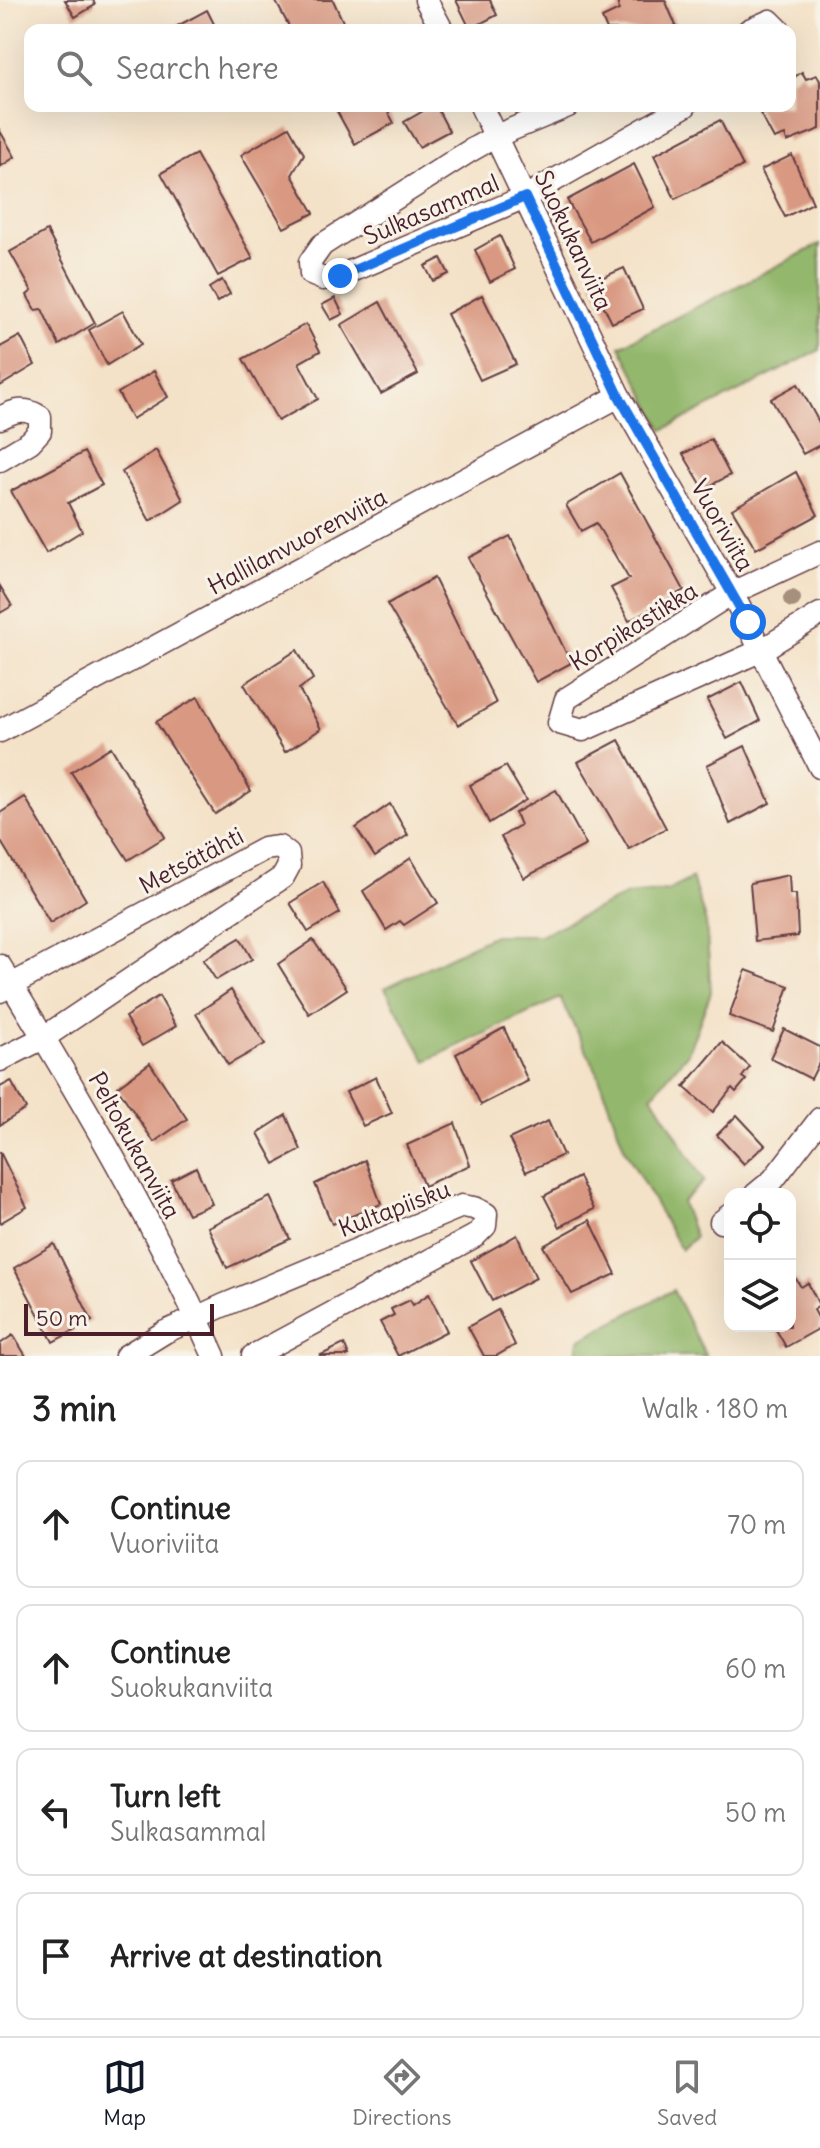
<!DOCTYPE html>
<html lang="en">
<head>
<meta charset="utf-8">
<style>
	:root { --surface:#fff; --page:#f6f6f6; --text:#222; --muted:#767676; --line:#e0e0e0; --accent:#111827 }
	body { margin:0; font-family:Delius,sans-serif; background:var(--page); color:var(--text) }
	.controls { position:absolute; right:24px; bottom:24px; display:grid; overflow:hidden; border-radius:16px; box-shadow:0 8px 32px #0002 }
	.controls button { width:72px; height:72px; display:grid; place-items:center; padding:0; border:0; border-bottom:2px solid var(--line); background:var(--surface); color:var(--text); font:40px sans-serif }
	.scale { position:absolute; left:24px; bottom:20px; width:190px; box-sizing:border-box; padding-left:8px; border:4px solid #4a1f2b; border-top:0; font-size:22px; line-height:28px; white-space:nowrap; color:#4a1f2b; -webkit-text-stroke:6px #f7f3e8; paint-order:stroke }
	.stop { position:absolute; width:24px; height:24px; margin:-18px; border:6px solid #1a73e8; border-radius:50%; background:#fff }
	.stop.end { background:#1a73e8; border-color:#fff; box-shadow:0 2px 8px #0008 }
	.list { margin:0; padding:0; list-style:none }
	h2 { display:flex; justify-content:space-between; align-items:center; height:104px; margin:0; padding:0 32px; font-size:34px }
	h2 small { font-size:26px; font-weight:400; color:var(--muted) }
	.list li { display:grid; grid-template-columns:52px 1fr auto; gap:24px; align-items:center; box-sizing:border-box; height:128px; margin:0 16px 16px; padding:0 16px; border:2px solid var(--line); border-radius:16px }
	.list b { display:block; font-size:30px; white-space:nowrap }
	.list p { margin:0; font-size:26px; white-space:nowrap; color:var(--muted) }
	.list em { font-size:26px; font-style:normal; color:var(--muted) }
	.icon { flex:none; width:44px; height:44px; fill:none; stroke:currentColor; stroke-width:2; stroke-linecap:round; stroke-linejoin:round }
	.map { position:relative; flex:none; width:820px; height:1356px; overflow:hidden }
	.search { position:absolute; background:var(--surface); box-shadow:0 8px 32px #0002; left:24px; right:24px; top:24px; height:88px; display:flex; align-items:center; gap:20px; box-sizing:border-box; padding:0 28px; border-radius:16px; color:var(--muted); font-size:30px }
	.sheet { height:680px; background:var(--surface) }
	nav { display:flex; justify-content:space-around; align-items:center; box-sizing:border-box; height:112px; border-top:2px solid var(--line); background:var(--surface); font-size:22px; color:var(--muted) }
	nav a { display:grid; justify-items:center; gap:4px }
	nav .on { color:var(--accent) }
	.map>svg:first-child { display:block }
	.forest { fill:#93b76c; stroke:#6e6b4c; stroke-width:2 }
	.building { fill:#d99881 }
	.lines { fill:none; stroke-linecap:round; stroke-linejoin:round }
	.minor-casing { stroke:#643c43; stroke-width:25 }
	.minor { stroke:#fff; stroke-width:22 }
	.tree { fill:#a6907d }
	.route { stroke:#1a73e8; stroke-width:10 }
	.labels { text-anchor:middle; dominant-baseline:central; stroke-width:6; stroke-linejoin:round; paint-order:stroke }
	.street-label { font-size:24px; fill:#4a1f2b; stroke:#f7f3e8 }
</style>
</head>
<body>
<div class="map">
<svg width="820" height="1356" viewBox="0 0 820 1356">
	<rect width="100%" height="100%" fill="#f7f3e8"/>
	<filter id="ink" filterUnits="userSpaceOnUse"><feTurbulence type="fractalNoise" baseFrequency=".0125" numOctaves="2"/><feDisplacementMap in="SourceGraphic" scale="16" xChannelSelector="R" yChannelSelector="G"/><feConvolveMatrix kernelMatrix="1 2 1 2 8 2 1 2 1" color-interpolation-filters="sRGB"/></filter>
	<filter id="wash" filterUnits="userSpaceOnUse"><feTurbulence type="fractalNoise" baseFrequency=".006" numOctaves="4" result="noise"/><feDisplacementMap in="SourceGraphic" scale="32" xChannelSelector="R" yChannelSelector="G"/><feGaussianBlur stdDeviation="1.8" result="paint"/><feColorMatrix in="noise" values="0 0 0 0 0 0 0 0 0 0 0 0 0 0 0 0 0 1.4 0 .05"/><feComposite in="paint" operator="in"/></filter>
	<g filter="url(#wash)">
		<rect width="100%" height="100%" fill="#f4e2c8"/>
		<g class="forest">
			<path d="M820,244V350L663,430L620,346Z"/>
			<path d="M692,878L706,923L711,992L688,1053L652,1095L704,1181L682,1202L695,1237L681,1250L625,1150L597,1072L560,998L426,1061L385,988L494,935H540L627,895L668,891Z"/>
			<path d="M673,1290L706,1356H577L579,1340Z"/>
		</g>
		<g id="blocks">
			<g class="building">
				<path d="M65,0H93L95,5L75,17Z"/>
				<path d="M275,0H333L344,24L334,30H291Z"/>
				<path d="M456,0H490L497,15L470,29Z"/>
				<path d="M617,0H665L677,28L672,30H607L602,18L619,10Z"/>
				<path d="M207,10L217,30H170Z"/>
				<path d="M802,72L806,79L817,75L820,81V129L787,142L785,135L774,139L756,106H790V80Z"/>
				<path d="M334,106H385L394,123L355,144Z"/>
				<path d="M432,106H436L449,131L419,147L404,122Z"/>
				<path d="M720,120L743,166L675,199L654,155Z"/>
				<path d="M289,127L304,154L292,175L314,213L284,228L241,155Z"/>
				<path d="M0,131L15,157L0,167Z"/>
				<path d="M196,154L253,258L218,276L161,173Z"/>
				<path d="M792,155L813,203L785,217L761,170Z"/>
				<path d="M634,164L655,207L591,242L567,200Z"/>
				<path d="M47,231L95,323L59,345L42,309L35,310L27,295L32,291L10,252Z"/>
				<path d="M500,236L515,269L490,282L475,250Z"/>
				<path d="M441,258L449,274L433,281L425,266Z"/>
				<path d="M624,268L643,309L612,323L592,282Z"/>
				<path d="M222,280L230,294L217,302L209,288Z"/>
				<path d="M482,295L516,364L480,380L447,314Z"/>
				<path d="M335,298L343,314L331,320L322,305Z"/>
				<path d="M380,302L418,374L381,394L341,325Z"/>
				<path d="M123,311L141,344L107,365L89,330Z"/>
				<path d="M306,324L320,351L299,363L318,399L278,421L243,359Z"/>
				<path d="M20,336L35,365L0,386V347Z"/>
				<path d="M154,371L168,397L132,419L118,393Z"/>
				<path d="M798,384L820,424V445L803,454L771,399Z"/>
				<path d="M711,439L730,475L704,489L683,454Z"/>
				<path d="M156,450L183,500L150,521L122,472Z"/>
				<path d="M84,452L102,485L68,503L82,531L46,553L11,491Z"/>
				<path d="M796,472L818,515L756,549L732,509Z"/>
				<path d="M620,473L684,590L629,621L611,588L629,579L596,523L581,531L566,505Z"/>
				<path d="M510,536L571,663L536,682L468,558Z"/>
				<path d="M434,578L496,703L458,725L387,604Z"/>
				<path d="M0,586L12,606L0,613Z"/>
				<path d="M297,650L313,679L299,689L321,729L285,752L244,684Z"/>
				<path d="M742,682L760,721L727,739L707,700Z"/>
				<path d="M198,697L251,791L215,814L156,722Z"/>
				<path d="M619,740L666,828L629,849L578,762Z"/>
				<path d="M745,746L770,803L730,824L707,765Z"/>
				<path d="M111,747L165,837L128,860L71,772Z"/>
				<path d="M506,766L526,800L489,823L470,785Z"/>
				<path d="M556,790L586,845L524,878L501,837L520,825L515,813Z"/>
				<path d="M25,797L86,900L50,923L0,840V813Z"/>
				<path d="M390,804L408,835L375,857L356,828Z"/>
				<path d="M411,858L438,903L404,925L400,921L386,930L363,891Z"/>
				<path d="M789,875L790,894H796L798,936L755,941L750,883Z"/>
				<path d="M323,882L340,913L308,932L290,903Z"/>
				<path d="M240,938L252,959L216,980L203,960Z"/>
				<path d="M313,940L347,989L309,1014L278,964Z"/>
				<path d="M746,970L789,986L773,1032L729,1016Z"/>
				<path d="M231,990L265,1044L228,1065L196,1014Z"/>
				<path d="M159,996L176,1026L142,1046L125,1017Z"/>
				<path d="M504,1028L528,1081L481,1105L456,1054Z"/>
				<path d="M784,1029L820,1047V1061L811,1079L770,1058Z"/>
				<path d="M722,1042L750,1067L742,1077L746,1080L736,1092L732,1088L713,1112L684,1087Z"/>
				<path d="M150,1063L187,1119L154,1142L117,1087Z"/>
				<path d="M376,1077L392,1113L363,1126L346,1092Z"/>
				<path d="M11,1081L26,1109L0,1125V1087Z"/>
				<path d="M286,1115L301,1150L275,1164L258,1133Z"/>
				<path d="M737,1115L765,1145L744,1164L717,1135Z"/>
				<path d="M548,1121L563,1155L526,1172L509,1139Z"/>
				<path d="M455,1123L470,1165L424,1186L407,1145Z"/>
				<path d="M0,1152L27,1207L0,1223Z"/>
				<path d="M365,1160L381,1204L332,1224L315,1184Z"/>
				<path d="M196,1167L212,1204L188,1214L171,1180Z"/>
				<path d="M579,1177L594,1209L560,1227L544,1196Z"/>
				<path d="M270,1197L290,1239L227,1268L208,1227Z"/>
				<path d="M590,1220L616,1274L572,1294L543,1246Z"/>
				<path d="M517,1235L536,1278L492,1301L471,1261Z"/>
				<path d="M54,1244L92,1321L53,1342L14,1268Z"/>
				<path d="M796,1279L801,1287L808,1283L819,1305L814,1310L820,1321V1328L786,1347L775,1328L769,1330L766,1326H790V1283Z"/>
				<path d="M429,1294L447,1331L398,1356L380,1322L394,1315L391,1309L410,1300L413,1305Z"/>
				<path d="M498,1310L515,1345L496,1356H484L468,1327Z"/>
				<path d="M13,1335L26,1356H0V1344Z"/>
				<path d="M344,1344L349,1356H319Z"/>
			</g>
		</g>
	</g>
	<g filter="url(#ink)">
		<use href="#blocks" fill-opacity="0" stroke="#643c43" stroke-width="2"/>
		<g class="lines">
			<defs>
				<g id="minor">
					<path d="M426,0L442,30"/>
					<path d="M749,30L770,21L779,30"/>
					<path d="M481,106L619,396L732,593L820,767"/>
					<path d="M568,106L496,136L468,152L322,245L310,262L311,274L323,279L340,276L525,197L685,106"/>
					<path d="M0,418C15,410 26,407 40,417V431L30,442L0,460"/>
					<path d="M820,552L732,593L566,699L559,723L583,730L762,650L820,614"/>
					<path d="M0,731L619,396"/>
					<path d="M0,966C78,1093 153,1220 214,1356"/>
					<path d="M0,991L264,849L279,847L288,854L289,866L283,877L43,1038L0,1060"/>
					<path d="M756,1194L773,1180L820,1119"/>
					<path d="M721,1222L730,1215"/>
					<path d="M126,1356L165,1332L222,1306L462,1206L474,1208L486,1214L485,1226L475,1236L253,1356"/>
				</g>
			</defs>
			<use href="#minor" class="minor-casing"/>
			<use href="#minor" class="minor"/>
		</g>
		<circle class="tree" cx="792" cy="599" r="9"/>
	</g>
	<g class="lines" filter="url(#ink)">
		<path class="route" d="M340,276L525,197L619,396L748,622"/>
	</g>
	<g class="labels">
		<g class="street-label">
			<text transform="translate(431 209) rotate(-23)">Sulkasammal</text>
			<text transform="translate(574 240) rotate(65)">Suokukanviita</text>
			<text transform="translate(723 525) rotate(60)">Vuoriviita</text>
			<text transform="translate(297 541) rotate(-28)">Hallilanvuorenviita</text>
			<text transform="translate(633 626) rotate(-32)">Korpikastikka</text>
			<text transform="translate(191 860) rotate(-28)">Metsätähti</text>
			<text transform="translate(135 1145) rotate(61)">Peltokukanviita</text>
			<text transform="translate(394 1208) rotate(-21)">Kultapiisku</text>
		</g>
	</g>
</svg>
<div class="controls">
<button><svg class="icon" aria-label="locate" viewBox="0 0 24 24"><circle cx="12" cy="12" r="6"/><path d="M12 2v4M12 18v4M2 12h4M18 12h4"/></svg></button>
<button><svg class="icon" aria-label="layers" viewBox="0 0 24 24"><path d="M12 4l9 5-9 5-9-5zM3 14l9 5 9-5"/></svg></button>
</div>
<div class="scale">50 m</div>
<div class="stop" style="left:748px;top:622px"></div>
<div class="stop end" style="left:340px;top:276px"></div>
<div class="search"><svg class="icon" aria-label="search" viewBox="0 0 24 24"><circle cx="10" cy="10" r="6"/><path d="M15 15l6 6"/></svg>Search here</div>
</div>
<section class="sheet">
<h2>3 min<small>Walk · 180 m</small></h2>
<ul class="list">
<li><svg class="icon" aria-label="ahead" viewBox="0 0 24 24"><path d="M12 20V5M6 11l6-6 6 6"/></svg><div><b>Continue</b><p>Vuoriviita</p></div><em>70 m</em></li>
<li><svg class="icon" aria-label="ahead" viewBox="0 0 24 24"><path d="M12 20V5M6 11l6-6 6 6"/></svg><div><b>Continue</b><p>Suokukanviita</p></div><em>60 m</em></li>
<li><svg class="icon" aria-label="left" viewBox="0 0 24 24"><path d="M17 20v-9H6M10 6l-5 5 5 5"/></svg><div><b>Turn left</b><p>Sulkasammal</p></div><em>50 m</em></li>
<li><svg class="icon" aria-label="arrive" viewBox="0 0 24 24"><path d="M6 21V4h12l-3 4 3 4H6"/></svg><div><b>Arrive at destination</b></div></li>
</ul>
</section>
<nav>
<a class="on"><svg class="icon" aria-label="map" viewBox="0 0 24 24"><path d="M3 6l6-2 6 2 6-2v14l-6 2-6-2-6 2zM9 4v14M15 6v14"/></svg>Map</a>
<a><svg class="icon" aria-label="directions" viewBox="0 0 24 24"><path d="M12 3l9 9-9 9-9-9zM9 14v-3h6M13 9l2 2-2 2"/></svg>Directions</a>
<a><svg class="icon" aria-label="saved" viewBox="0 0 24 24"><path d="M7 4h10v16l-5-4-5 4z"/></svg>Saved</a>
</nav>
</body>
</html>
